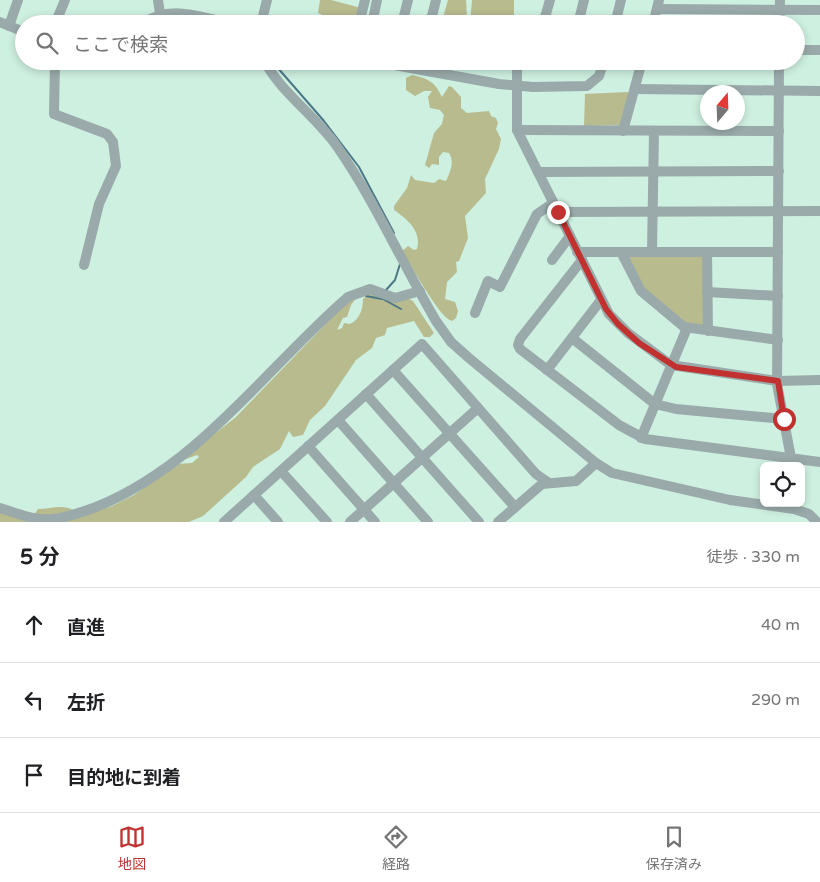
<!DOCTYPE html>
<html lang="ja">
<head>
<meta charset="utf-8">
<style>
	:root { --surface:#fff; --page:#f6f6f6; --text:#202124; --muted:#757577; --line:#e0e0e0; --accent:#c0312f }
	body { margin:0; font-family:"Varela Round","Noto Sans JP",sans-serif; background:var(--page); color:var(--text) }
	.controls { position:absolute; right:15px; bottom:15px; display:grid; overflow:hidden; border-radius:8px; box-shadow:0 2px 8px #0003 }
	.controls button { width:45px; height:45px; display:grid; place-items:center; padding:0; border:0; border-bottom:1px solid var(--line); background:var(--surface); color:var(--text); font:25px sans-serif }
	.compass { position:absolute; left:700px; top:85px; width:45px; height:45px; border-radius:50%; background:var(--surface); box-shadow:0 2px 8px #0003; rotate:19deg }
	.stop { position:absolute; width:15px; height:15px; margin:-11px; border:4px solid #c0312f; border-radius:50%; background:#fff }
	.stop.end { background:#c0312f; border-color:#fff; box-shadow:0 1px 5px #0008 }
	.list { margin:0; padding:0; list-style:none }
	h2 { display:flex; justify-content:space-between; align-items:center; height:65px; margin:0; padding:0 20px; font-size:21px }
	h2 small { font-size:16px; font-weight:400; color:var(--muted) }
	.list li { display:grid; grid-template-columns:32px 1fr auto; gap:15px; align-items:center; box-sizing:border-box; height:75px; padding:0 20px; border-top:1px solid var(--line) }
	.list b { display:block; font-size:19px; white-space:nowrap }
	.list em { font-size:16px; font-style:normal; color:var(--muted) }
	.icon { flex:none; width:28px; height:28px; fill:none; stroke:currentColor; stroke-width:2; stroke-linecap:round; stroke-linejoin:round }
	.map { position:relative; flex:none; width:820px; height:522px; overflow:hidden }
	.search { position:absolute; background:var(--surface); box-shadow:0 2px 8px #0003; left:15px; right:15px; top:15px; height:55px; display:flex; align-items:center; gap:12px; box-sizing:border-box; padding:0 18px; border-radius:28px; color:var(--muted); font-size:19px }
	.sheet { height:290px; background:var(--surface) }
	nav { display:flex; justify-content:space-around; align-items:center; box-sizing:border-box; height:70px; border-top:1px solid var(--line); background:var(--surface); font-size:14px; color:var(--muted) }
	nav a { display:grid; justify-items:center; gap:2px }
	nav .on { color:var(--accent) }
	.map>svg:first-child { display:block }
	.green { fill:#b7bb8d }
	.lines { fill:none; stroke-linecap:round; stroke-linejoin:round }
	.stream { stroke:#4c7887; stroke-width:2 }
	.minor { stroke:#9aaaaa; stroke-width:10 }
	.route { stroke:#c0312f; stroke-width:6 }
</style>
</head>
<body>
<div class="map">
<svg width="820" height="522" viewBox="0 0 820 522">
	<rect width="100%" height="100%" fill="#cef0e1"/>
	<g class="green">
		<path d="M320,0H331L361,8L357,24L323,23L325,16L318,13Z"/>
		<path d="M448,0H466L467,17L463,24H441Z"/>
		<path d="M472,0H514V20L511,24H470Z"/>
		<path d="M412,75C429,79 435,82 442,97L449,86L452,87L461,97V108L467,113L489,111L491,116L496,118L498,123L496,129L501,139L499,149L485,179L486,193L465,216L468,238L459,261L456,262L457,272L447,282L445,299L455,302L458,311L456,318L452,321C437,316 413,265 401,252L408,246L414,250L417,249C422,231 407,219 394,210V206L407,188L411,175L415,180L434,183L439,179L446,181C450,172 455,162 449,153L443,152L439,157V165L432,164L429,168L425,165L434,133L442,124L444,115L440,110L430,108L428,97L432,91H424L415,96L406,90V78Z"/>
		<path d="M627,92L629,93L621,125L584,126L585,94Z"/>
		<path d="M700,255L703,258L704,325L690,326L650,297L626,257Z"/>
		<path d="M368,294L407,298L413,301L434,333L430,337H424L414,321L387,328L385,335L376,338L372,348L356,360L325,406L310,420L303,435L293,437L289,431L280,449L253,467L246,477L203,516L189,522H0V504L34,515L38,509C52,509 68,502 77,514L110,507L134,495L177,464L192,463L199,457L197,455L186,459L184,458L236,417L346,303L357,297L351,305L347,317L343,318L337,330L342,328L344,323L350,324C360,319 363,309 363,299Z"/>
	</g>
	<g class="lines">
		<g class="stream">
			<path d="M275,61L277,67L324,121L359,167L394,233"/>
			<path d="M386,290L395,280L400,264"/>
			<path d="M366,296L382,299"/>
			<path d="M383,299L401,309"/>
		</g>
		<g class="minor">
			<path d="M158,0L160,14"/>
			<path d="M657,9L820,10"/>
			<path d="M0,22L24,32"/>
			<path d="M55,24L65,0"/>
			<path d="M142,24C169,4 202,17 232,24"/>
			<path d="M261,24L267,0"/>
			<path d="M359,24L365,0"/>
			<path d="M372,24L377,0"/>
			<path d="M402,24L408,0"/>
			<path d="M430,24L436,0"/>
			<path d="M543,24L550,0"/>
			<path d="M578,24L584,0"/>
			<path d="M615,24L621,0"/>
			<path d="M653,24L659,0"/>
			<path d="M779,24L780,0"/>
			<path d="M9,26L18,0"/>
			<path d="M796,50H820"/>
			<path d="M55,61L54,114L107,134L113,142L116,166L99,204L84,265"/>
			<path d="M265,61C276,87 318,119 336,145C375,201 402,263 436,321L451,342L469,358L596,463L612,473L730,500L794,509L809,514L817,522"/>
			<path d="M372,61L499,84L533,87L587,86L599,76L604,61"/>
			<path d="M517,61V130L609,314L628,333L671,365L777,381L820,380"/>
			<path d="M779,61L777,384L791,458"/>
			<path d="M635,89L820,91"/>
			<path d="M517,130L779,131"/>
			<path d="M623,131L642,61"/>
			<path d="M538,172L779,171"/>
			<path d="M558,212L820,211"/>
			<path d="M577,252H778"/>
			<path d="M621,252L641,291L684,327L778,340"/>
			<path d="M652,252L654,131"/>
			<path d="M707,252L708,331"/>
			<path d="M552,260L570,236"/>
			<path d="M582,260L520,339L518,345L520,349L619,425L645,439L820,462"/>
			<path d="M707,292L778,296"/>
			<path d="M475,313L488,281L500,287L537,214L553,203"/>
			<path d="M572,338L655,404L676,409L784,419"/>
			<path d="M393,370L515,507"/>
			<path d="M547,370L601,300"/>
			<path d="M366,394L479,522"/>
			<path d="M338,420L428,522"/>
			<path d="M641,438L687,328"/>
			<path d="M308,446L375,522"/>
			<path d="M281,471L327,522"/>
			<path d="M254,495L278,522"/>
			<path d="M0,508C17,513 34,521 52,519C66,518 82,512 96,507C200,465 266,368 348,297L370,289L395,298L420,291"/>
			<path d="M224,522L422,344L536,474L549,483"/>
			<path d="M350,522L478,408"/>
			<path d="M498,522L542,484L576,481L596,463"/>
		</g>
	</g>
	<g class="lines">
		<path class="route" d="M558,212L606,309L618,324L639,343L676,367L778,381L784,419"/>
	</g>
</svg>
<div class="controls">
<button><svg class="icon" aria-label="locate" viewBox="0 0 24 24"><circle cx="12" cy="12" r="6"/><path d="M12 2v4M12 18v4M2 12h4M18 12h4"/></svg></button>
</div>
<svg class="compass" viewBox="-18 -18 36 36"><path d="M0-13l5 13h-10z" fill="#e53935"/><path d="M0 13l5-13h-10z" fill="#757577"/></svg>
<div class="stop" style="left:784px;top:419px"></div>
<div class="stop end" style="left:558px;top:212px"></div>
<div class="search"><svg class="icon" aria-label="search" viewBox="0 0 24 24"><circle cx="10" cy="10" r="6"/><path d="M15 15l6 6"/></svg>ここで検索</div>
</div>
<section class="sheet">
<h2>5 分<small>徒歩 · 330 m</small></h2>
<ul class="list">
<li><svg class="icon" aria-label="ahead" viewBox="0 0 24 24"><path d="M12 20V5M6 11l6-6 6 6"/></svg><div><b>直進</b></div><em>40 m</em></li>
<li><svg class="icon" aria-label="left" viewBox="0 0 24 24"><path d="M17 20v-9H6M10 6l-5 5 5 5"/></svg><div><b>左折</b></div><em>290 m</em></li>
<li><svg class="icon" aria-label="arrive" viewBox="0 0 24 24"><path d="M6 21V4h12l-3 4 3 4H6"/></svg><div><b>目的地に到着</b></div></li>
</ul>
</section>
<nav>
<a class="on"><svg class="icon" aria-label="map" viewBox="0 0 24 24"><path d="M3 6l6-2 6 2 6-2v14l-6 2-6-2-6 2zM9 4v14M15 6v14"/></svg>地図</a>
<a><svg class="icon" aria-label="directions" viewBox="0 0 24 24"><path d="M12 3l9 9-9 9-9-9zM9 14v-3h6M13 9l2 2-2 2"/></svg>経路</a>
<a><svg class="icon" aria-label="saved" viewBox="0 0 24 24"><path d="M7 4h10v16l-5-4-5 4z"/></svg>保存済み</a>
</nav>
</body>
</html>
